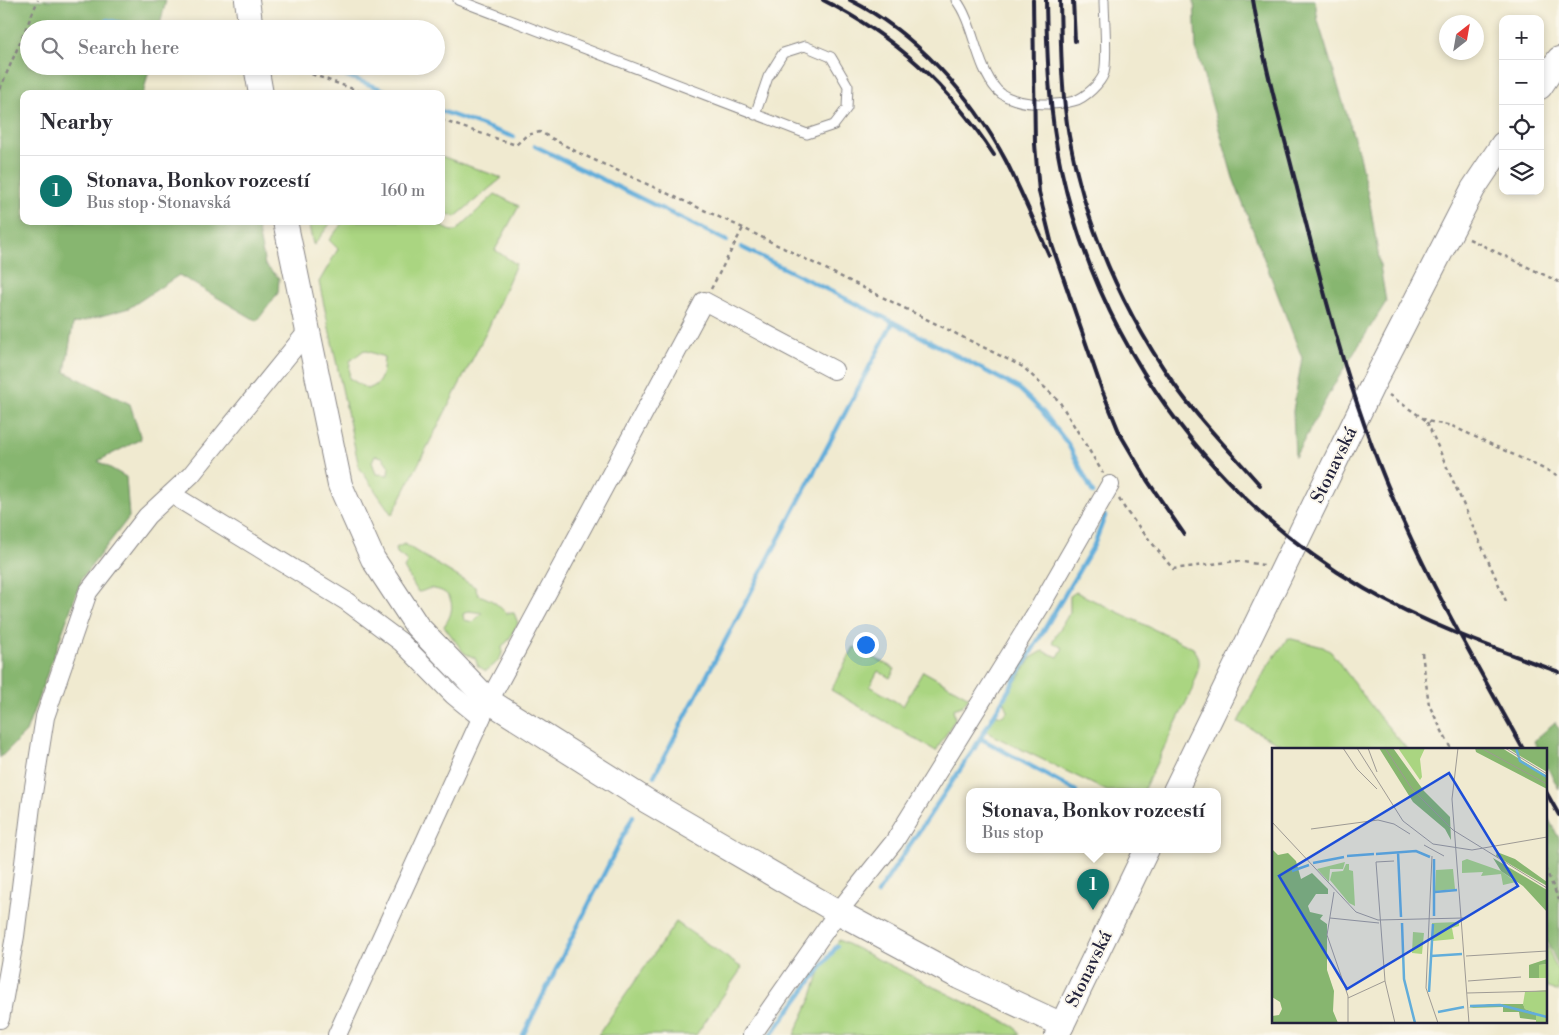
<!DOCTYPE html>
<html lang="en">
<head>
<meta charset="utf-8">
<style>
	:root { --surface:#fff; --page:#f7f7f7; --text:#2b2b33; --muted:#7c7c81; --line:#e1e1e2; --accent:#0f766e }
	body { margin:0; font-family:"Libre Bodoni",serif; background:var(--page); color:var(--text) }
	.controls { position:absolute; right:15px; top:15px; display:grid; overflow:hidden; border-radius:10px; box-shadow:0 2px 8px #0003 }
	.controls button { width:45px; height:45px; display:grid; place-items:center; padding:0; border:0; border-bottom:1px solid var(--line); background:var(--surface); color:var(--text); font:25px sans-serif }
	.compass { position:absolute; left:1439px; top:15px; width:45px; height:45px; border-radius:50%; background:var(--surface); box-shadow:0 2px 8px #0003; rotate:31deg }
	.you { position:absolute; left:865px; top:644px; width:18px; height:18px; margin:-12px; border:4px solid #fff; border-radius:50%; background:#1a73e8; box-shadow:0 0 0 8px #1a73e833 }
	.badge { display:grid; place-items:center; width:32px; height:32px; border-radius:50%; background:var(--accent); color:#fff; font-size:16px; font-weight:700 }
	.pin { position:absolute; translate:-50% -41px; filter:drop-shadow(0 1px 2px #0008) }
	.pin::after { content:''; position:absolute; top:26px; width:18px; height:15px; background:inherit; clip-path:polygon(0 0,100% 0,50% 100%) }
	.popup { position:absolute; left:966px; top:788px; width:255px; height:65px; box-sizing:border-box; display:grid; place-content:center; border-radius:10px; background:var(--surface); filter:drop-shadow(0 1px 4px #0005); font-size:16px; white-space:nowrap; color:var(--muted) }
	.popup b { font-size:19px; color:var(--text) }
	.popup::after { content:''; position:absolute; left:50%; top:100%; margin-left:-10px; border:10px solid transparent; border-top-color:var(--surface) }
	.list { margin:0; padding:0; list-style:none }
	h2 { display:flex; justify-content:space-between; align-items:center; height:65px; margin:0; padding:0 20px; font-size:21px }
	h2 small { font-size:16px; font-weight:400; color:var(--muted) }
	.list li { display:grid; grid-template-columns:32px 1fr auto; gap:15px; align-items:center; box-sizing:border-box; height:70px; padding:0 20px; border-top:1px solid var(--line) }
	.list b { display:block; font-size:19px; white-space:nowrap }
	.list p { margin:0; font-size:16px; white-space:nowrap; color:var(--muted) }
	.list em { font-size:16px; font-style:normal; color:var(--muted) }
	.icon { flex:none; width:28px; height:28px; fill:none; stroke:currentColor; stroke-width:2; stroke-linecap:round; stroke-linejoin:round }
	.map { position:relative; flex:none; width:1559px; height:1035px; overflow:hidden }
	.search { position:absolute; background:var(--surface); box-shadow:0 2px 8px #0003; left:20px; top:20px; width:425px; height:55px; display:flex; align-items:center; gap:12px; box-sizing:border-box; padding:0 18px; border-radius:28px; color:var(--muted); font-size:19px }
	.panel { position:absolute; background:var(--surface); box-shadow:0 2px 8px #0003; left:20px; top:90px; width:425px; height:135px; border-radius:10px }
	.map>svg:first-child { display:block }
	.green { fill:#aad581; stroke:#667c5e; fill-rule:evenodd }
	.forest { fill:#87b66f; stroke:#546c55 }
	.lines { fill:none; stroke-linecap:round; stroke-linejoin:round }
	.stream { stroke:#62adda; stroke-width:4.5 }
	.lane-casing { stroke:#898686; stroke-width:11 }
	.street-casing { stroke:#898686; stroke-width:20 }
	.secondary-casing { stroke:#898686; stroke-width:26 }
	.path { stroke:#898686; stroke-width:2.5; stroke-dasharray:4 4; stroke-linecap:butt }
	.lane { stroke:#fff; stroke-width:9 }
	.street { stroke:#fff; stroke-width:18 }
	.secondary { stroke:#fff; stroke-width:24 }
	.rail { stroke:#22223b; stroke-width:4 }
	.labels { text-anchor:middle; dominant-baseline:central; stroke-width:4; stroke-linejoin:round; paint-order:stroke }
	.street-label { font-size:18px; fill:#22223b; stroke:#fbf7ec }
	.inset-river { fill:none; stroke:#62adda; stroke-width:2.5 }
	.inset-road { fill:none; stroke:#9e9a94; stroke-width:1 }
	.view { fill:#1d4ed8; fill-opacity:0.15; stroke:#1d4ed8; stroke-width:2.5 }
	.inset-edge { fill:none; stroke:#22223b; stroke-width:2.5 }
</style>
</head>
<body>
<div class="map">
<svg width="1559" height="1035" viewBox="0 0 1559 1035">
	<rect width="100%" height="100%" fill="#fbf7ec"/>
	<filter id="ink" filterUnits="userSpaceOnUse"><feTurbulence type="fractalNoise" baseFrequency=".02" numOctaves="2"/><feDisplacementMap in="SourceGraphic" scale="10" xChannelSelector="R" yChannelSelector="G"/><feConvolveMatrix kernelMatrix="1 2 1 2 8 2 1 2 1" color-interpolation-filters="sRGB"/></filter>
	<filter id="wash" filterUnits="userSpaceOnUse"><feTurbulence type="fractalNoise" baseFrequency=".0096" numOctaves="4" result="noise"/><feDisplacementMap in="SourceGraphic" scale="20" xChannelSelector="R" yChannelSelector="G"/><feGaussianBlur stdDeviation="1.12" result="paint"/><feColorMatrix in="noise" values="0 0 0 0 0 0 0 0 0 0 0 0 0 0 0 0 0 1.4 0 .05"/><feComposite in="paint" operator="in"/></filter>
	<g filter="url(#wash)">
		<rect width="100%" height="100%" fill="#f0ead0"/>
		<g class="green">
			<path d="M441,156L502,178L455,217L441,211Z"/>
			<path d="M495,194L519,206L495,250L516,264L487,331L392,515L359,467L319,282L338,249L329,240L344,221H432L451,231H456ZM364,350L384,357C383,372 383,385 367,389L349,378L350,361ZM375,455L382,457L389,466L388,475L376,474L372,462Z"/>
			<path d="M308,221H332L314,245L313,244Z"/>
			<path d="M404,544L475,587L478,595C492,599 497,604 506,613H514L518,623L508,641L502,646C504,659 495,664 486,671L478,666L475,658L464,653L444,626C455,612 456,592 434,589C428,587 424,592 418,592L404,568L407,563L405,559L397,553L396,548ZM469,611L482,613L473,622L464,620L463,614Z"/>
			<path d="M1076,592L1193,648C1206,663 1194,672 1194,686L1143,791H1107L990,734L987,730L994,714L1002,716L1008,711L1004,700L1031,658L1043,651L1058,657L1063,648L1052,642L1070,612V596Z"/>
			<path d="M1288,638L1323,647L1331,652L1378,715L1407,749H1290L1238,722L1267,667Z"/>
			<path d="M854,647L895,669L890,678L878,671L870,686L903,706L923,671L969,697L962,706L953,709L955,719L936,751L831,690Z"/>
			<path d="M676,922L742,968L696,1035H598Z"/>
			<path d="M839,940L1015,1027L1020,1035H794L811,999L820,971Z"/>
			<path d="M1545,942L1559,973V992L1545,987Z"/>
		</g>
		<g class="forest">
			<path d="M0,0H166L159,29H29V66H150L143,94H24V221H256L265,265L279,278L278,293L257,321L179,275L129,308L73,324L65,372L130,404L141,439L98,461L126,477L129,517L82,578L26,732L0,758Z"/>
			<path d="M1194,0H1315L1318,21L1358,151L1370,204L1386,302L1332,388L1295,457L1293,411L1302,358L1233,178L1196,49Z"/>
			<path d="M1555,722L1559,729V789L1545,763V749H1538L1534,741Z"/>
			<path d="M1545,813L1559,838V967L1545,937Z"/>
		</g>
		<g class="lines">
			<g class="stream">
				<path d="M107,20L147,29"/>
				<path d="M319,66L395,94"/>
				<path d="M441,111L514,137"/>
				<path d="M535,146L727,241"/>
				<path d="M741,247L893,322L1018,388L1042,411L1068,444L1093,493"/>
				<path d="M980,738L1076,791"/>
				<path d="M654,776L893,322"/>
				<path d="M877,894L974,749L1094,545L1105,516"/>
				<path d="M523,1035L633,816"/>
				<path d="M771,1035L837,946"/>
			</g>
		</g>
	</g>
	<g filter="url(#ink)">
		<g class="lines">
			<defs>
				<g id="lane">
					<path d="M458,0L807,134L834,125L847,108L848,86L831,57L805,46L783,53L768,77L755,115"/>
					<path d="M956,0C974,23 976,66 997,90C1012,106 1055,106 1074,101C1085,98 1101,83 1104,73C1108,58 1104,17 1104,0"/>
				</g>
				<g id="street">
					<path d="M171,494L346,601L401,642L453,695L481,718"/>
					<path d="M0,1019L15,936L31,806L45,717L88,592L147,516L191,475L307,332"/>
					<path d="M337,1035L489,701L704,301L834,370"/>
					<path d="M752,1035L838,912L894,842L1041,605L1110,485"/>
				</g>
				<g id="secondary">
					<path d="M247,0L251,29"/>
					<path d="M256,66L261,94"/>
					<path d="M1540,87L1559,59"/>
					<path d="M285,221L340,485L373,559L417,626L489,701L647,801L838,912L959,977L1062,1025"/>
					<path d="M1175,791L1373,384L1473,189L1503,144"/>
					<path d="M1057,1035L1147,849"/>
				</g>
			</defs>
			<use href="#lane" class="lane-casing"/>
			<use href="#street" class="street-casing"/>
			<use href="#secondary" class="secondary-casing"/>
			<g class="path">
				<path d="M289,66L367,94"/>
				<path d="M0,89L38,0"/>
				<path d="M441,120L516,145L527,135L540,132L579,153L743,228L1023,367L1059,401L1103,473"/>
				<path d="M1469,239L1559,282"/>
				<path d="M711,289L743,228"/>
				<path d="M1389,395L1427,421L1452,426L1559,476"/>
				<path d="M1427,422L1506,601"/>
				<path d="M1119,499L1127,512L1173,569L1236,561L1264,565"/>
				<path d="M1422,653L1429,705L1451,749"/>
				<path d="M1545,868L1559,900"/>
			</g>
			<use href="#lane" class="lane"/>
			<use href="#street" class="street"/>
			<use href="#secondary" class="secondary"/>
			<g class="rail">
				<path d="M823,0C896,37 949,86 994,155"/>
				<path d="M850,0C916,33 972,96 1006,161C1021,191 1035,223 1049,255"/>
				<path d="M1033,0L1035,144L1039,192L1052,245L1102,390L1120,434L1147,480L1184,534"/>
				<path d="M1046,0C1047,57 1049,113 1061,169C1099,344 1210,498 1365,589C1425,624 1493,648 1559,672"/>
				<path d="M1060,0C1061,45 1061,91 1069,136C1085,225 1123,310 1174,384C1199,420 1231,452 1260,485"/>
				<path d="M1073,0L1075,41"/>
				<path d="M1253,0C1264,66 1283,131 1299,196C1327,306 1355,417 1403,521C1438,599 1482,674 1523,749"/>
				<path d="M1545,790L1559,815"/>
			</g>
		</g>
	</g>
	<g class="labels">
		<g class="street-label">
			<text transform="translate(1334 465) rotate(-64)">Stonavská</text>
			<text transform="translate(1089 969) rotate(-64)">Stonavská</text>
		</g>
	</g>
	<g transform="translate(1272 748)">
		<rect width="275" height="275" fill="#f0ead0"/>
		<path d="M126,0H153L148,11L150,29L148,32ZM195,111L229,123L244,134L231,137L229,126L209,128L211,124L190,125V113ZM73,114L71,121H58L57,134L45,121ZM74,116H77V122L81,123L83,158L77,155L58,132L60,124L71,123ZM181,121L183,141L163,143L164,122ZM187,174V178L180,180L182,191L161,193L160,175ZM141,184L152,185L150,206L140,205ZM275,216V275H264V265L253,261L251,256L253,244L275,242V230H267V217Z" fill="#aad581"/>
		<path d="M107,0H121L152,43L178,69L179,92L173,81L141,54ZM203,0H230L275,28V41L204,4ZM236,0H275V24L248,8ZM0,101L6,107L16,105L24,113L29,131L40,125L56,141V146H44L36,158L38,164L51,167L48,171L55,176V222L62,243L61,263L66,275H0V268L7,267L10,261L8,254L0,249ZM225,104L243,111L275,134V138L224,108ZM221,110L275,142V164L251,138L229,123ZM275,211V216L267,217V230H257V217ZM218,256H251L253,261L264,265V272L248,270L247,264H231V259L196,260Z" fill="#87b66f"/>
		<path class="inset-river" d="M244,0L248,13L275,29M126,104L129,169M104,106L144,103L158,109M75,108L102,106M41,115L72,109M20,123L37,117M163,144L185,142M162,168V111M130,175L132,231L143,275M159,208L190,206M157,244L161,176M198,258L228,257L275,269M166,264L192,259"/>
		<path class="inset-road" d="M71,0L85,21L105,41M85,0L131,73L161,96L200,102L275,89M96,0L105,24M113,0L140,41L181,82L275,140M186,0L180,51L197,275M209,0L275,36M233,0L275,26M0,74L84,164L106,172L191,170M39,81L106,72L122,76L138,86M152,97L172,108M160,108L154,240L166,275M122,113L104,114L113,233L123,275M62,144L55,187L76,248V275M58,170L107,175M194,208L275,203M196,233L249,229M195,245L274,243M76,250L113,233"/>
		<path class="view" d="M177,25L246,138L75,241L7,128Z"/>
		<rect width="275" height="275" class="inset-edge"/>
	</g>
</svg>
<div class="controls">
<button>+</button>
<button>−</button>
<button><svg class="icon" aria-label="locate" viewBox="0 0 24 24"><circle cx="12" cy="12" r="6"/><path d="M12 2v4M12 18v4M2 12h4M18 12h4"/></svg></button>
<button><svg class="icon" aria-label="layers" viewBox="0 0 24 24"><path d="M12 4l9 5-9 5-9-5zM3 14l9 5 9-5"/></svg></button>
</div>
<svg class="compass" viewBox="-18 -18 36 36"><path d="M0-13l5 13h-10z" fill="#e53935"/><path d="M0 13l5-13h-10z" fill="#7c7c81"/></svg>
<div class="you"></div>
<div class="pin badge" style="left:1093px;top:910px">1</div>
<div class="popup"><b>Stonava, Bonkov rozcestí</b>Bus stop</div>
<div class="search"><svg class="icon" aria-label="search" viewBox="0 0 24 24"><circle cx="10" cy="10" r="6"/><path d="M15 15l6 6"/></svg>Search here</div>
<section class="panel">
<h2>Nearby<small></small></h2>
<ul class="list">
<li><span class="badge">1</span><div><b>Stonava, Bonkov rozcestí</b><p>Bus stop · Stonavská</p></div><em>160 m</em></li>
</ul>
</section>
</div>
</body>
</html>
